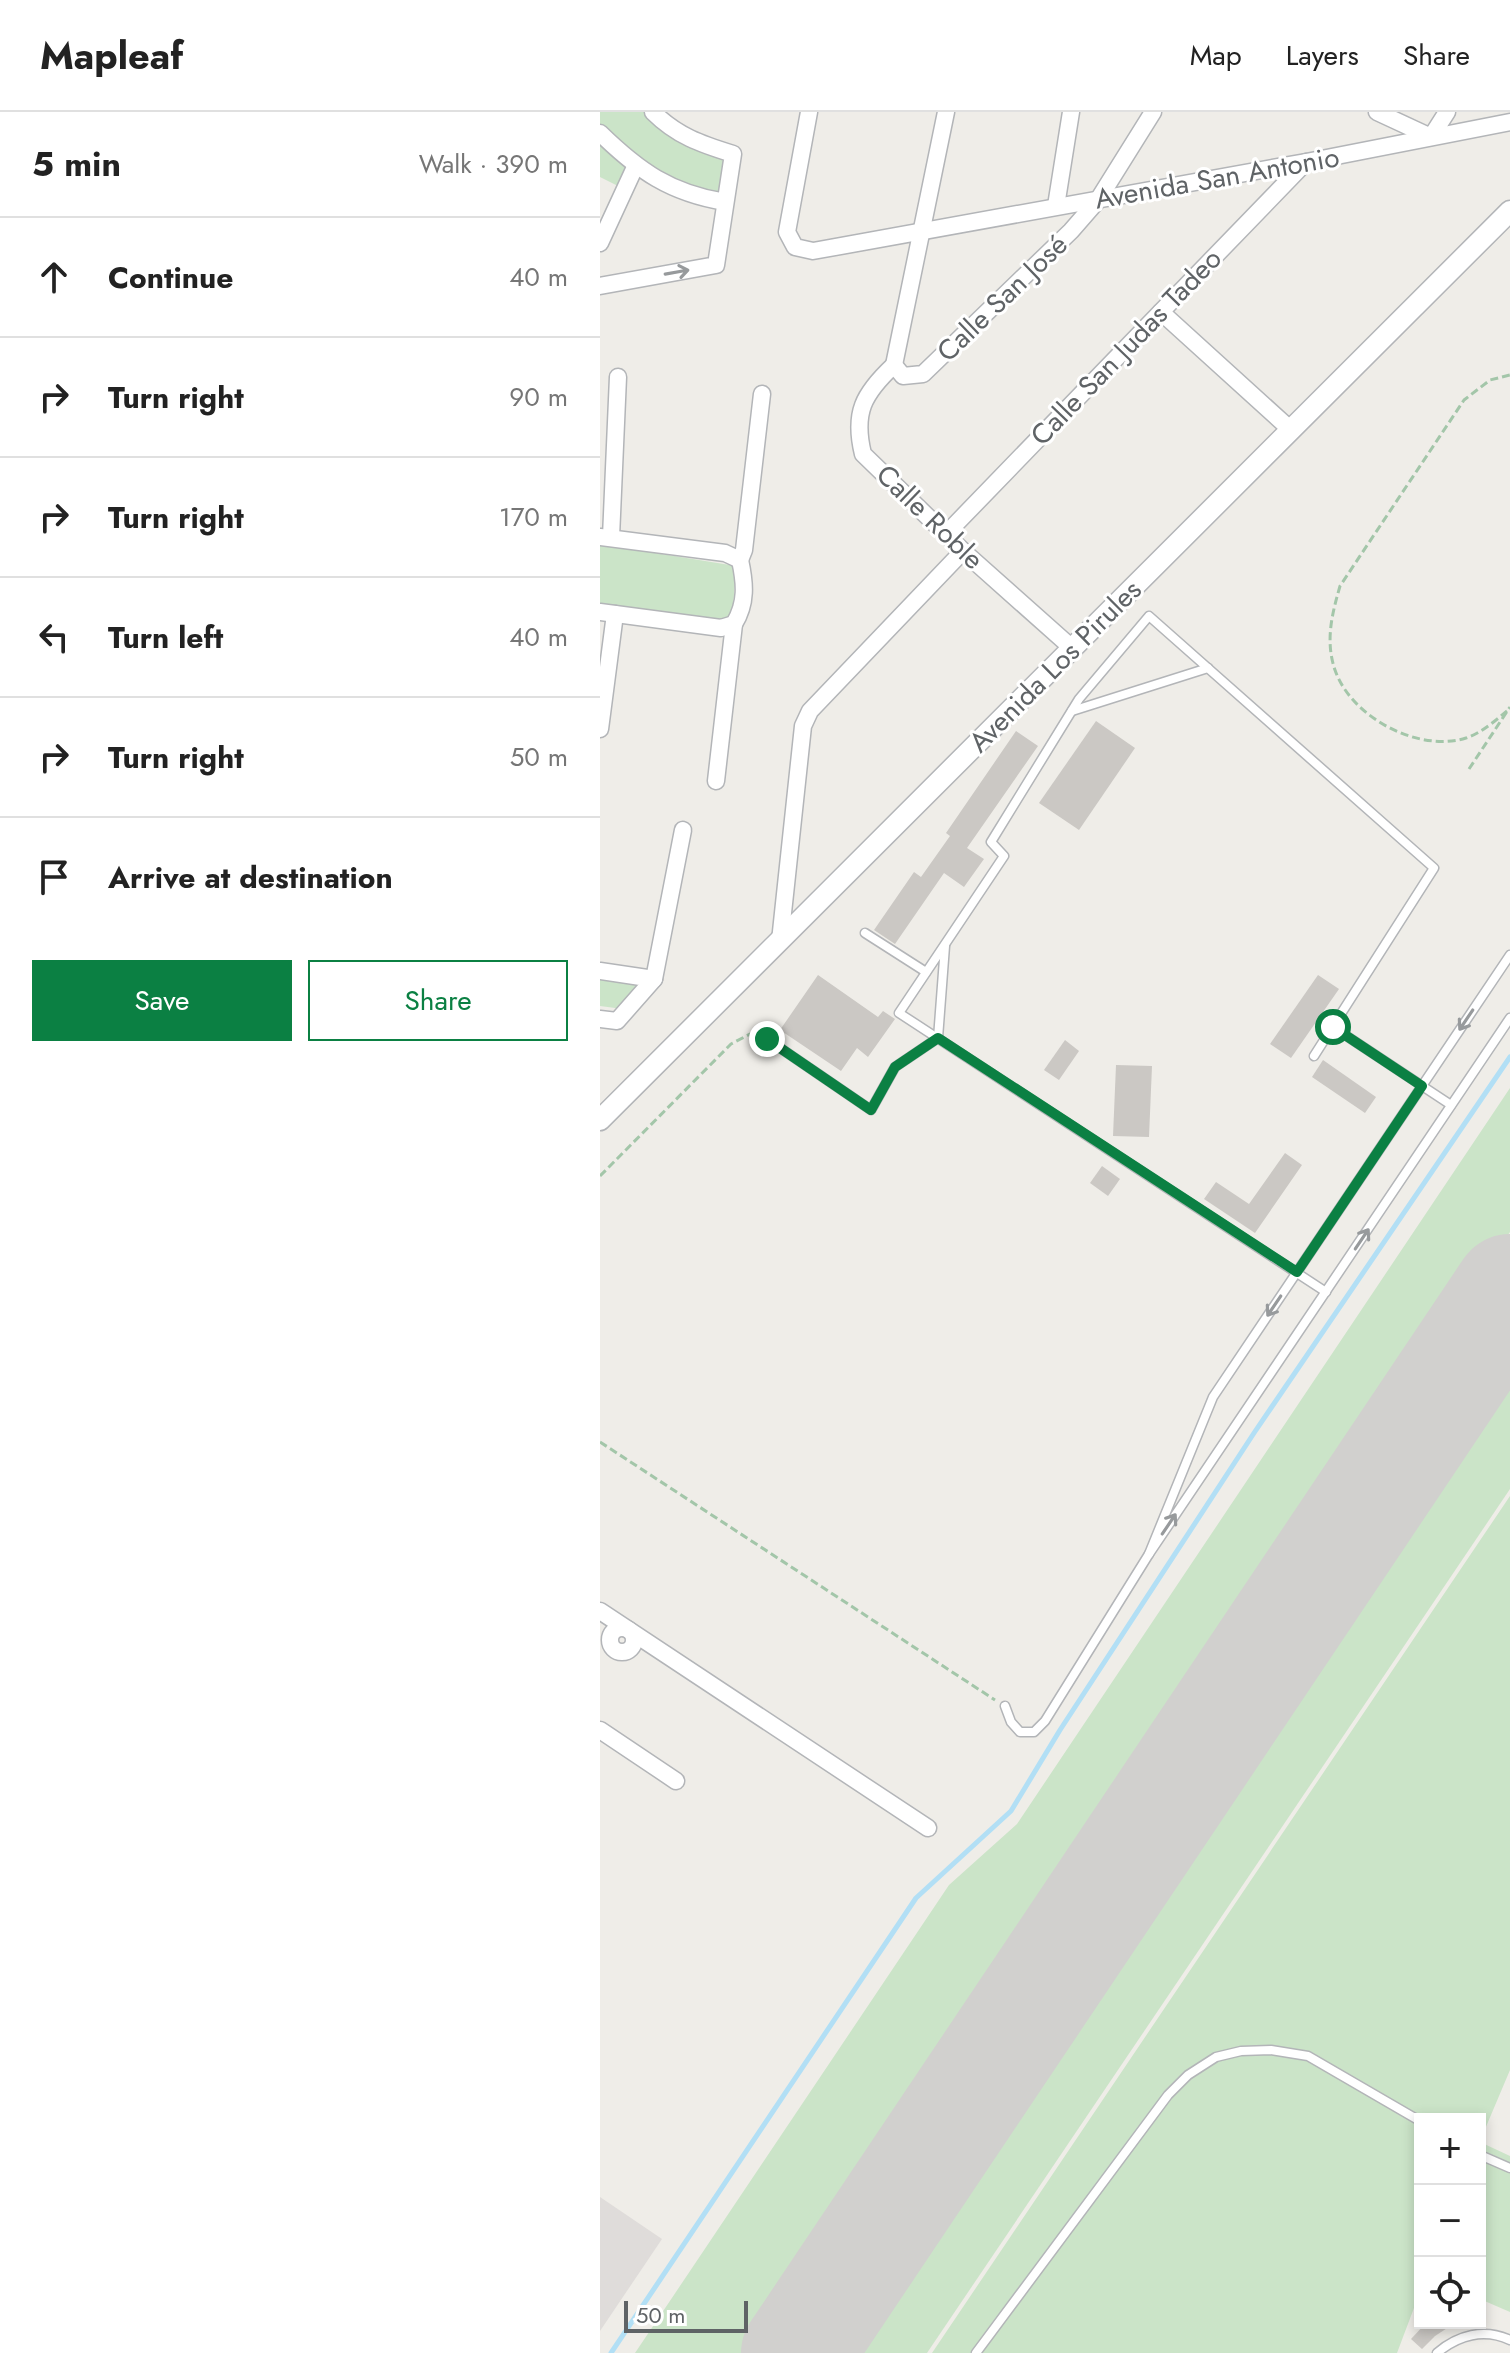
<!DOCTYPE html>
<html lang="en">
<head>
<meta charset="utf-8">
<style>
	:root { --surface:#fff; --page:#f2f2f2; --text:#222; --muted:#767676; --line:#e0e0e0; --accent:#0b8043 }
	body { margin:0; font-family:Jost,sans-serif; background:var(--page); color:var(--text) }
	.controls { position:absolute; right:24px; bottom:24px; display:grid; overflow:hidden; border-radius:0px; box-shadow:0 4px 12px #0003 }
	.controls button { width:72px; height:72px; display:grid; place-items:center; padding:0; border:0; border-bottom:2px solid var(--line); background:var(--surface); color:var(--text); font:40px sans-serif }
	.scale { position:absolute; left:24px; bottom:20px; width:124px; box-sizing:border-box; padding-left:8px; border:4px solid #5f6366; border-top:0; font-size:22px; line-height:28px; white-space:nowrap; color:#5f6366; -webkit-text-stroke:6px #fff; paint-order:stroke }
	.stop { position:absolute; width:24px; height:24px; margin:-18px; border:6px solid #0b8043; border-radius:50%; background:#fff }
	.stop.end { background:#0b8043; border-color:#fff; box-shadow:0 2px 8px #0008 }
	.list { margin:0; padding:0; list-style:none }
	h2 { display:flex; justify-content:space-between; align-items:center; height:104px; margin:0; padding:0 32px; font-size:34px }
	h2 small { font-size:26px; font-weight:400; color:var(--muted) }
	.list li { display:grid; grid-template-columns:52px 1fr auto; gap:24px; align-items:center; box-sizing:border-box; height:120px; padding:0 32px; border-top:2px solid var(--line) }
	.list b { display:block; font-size:30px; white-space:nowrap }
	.list em { font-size:26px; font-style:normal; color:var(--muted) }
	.actions { display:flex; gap:16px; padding:24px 32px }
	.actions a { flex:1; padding:18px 0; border:2px solid var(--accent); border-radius:0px; text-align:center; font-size:28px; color:var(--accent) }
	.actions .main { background:var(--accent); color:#fff }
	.icon { flex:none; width:44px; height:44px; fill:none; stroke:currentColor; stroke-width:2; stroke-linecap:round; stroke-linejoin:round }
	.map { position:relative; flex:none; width:910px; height:2241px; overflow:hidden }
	header { display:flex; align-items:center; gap:48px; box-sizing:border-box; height:112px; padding:0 40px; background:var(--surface); border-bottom:2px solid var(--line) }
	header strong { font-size:38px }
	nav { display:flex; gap:44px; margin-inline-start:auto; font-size:28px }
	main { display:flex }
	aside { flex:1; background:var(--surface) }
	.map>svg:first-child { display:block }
	.industrial { fill:#dfdcda }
	.green { fill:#cbe4c8 }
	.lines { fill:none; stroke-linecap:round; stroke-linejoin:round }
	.stream { stroke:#b2dff5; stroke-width:5 }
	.runway { stroke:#d1d0ce; stroke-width:112 }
	.building { fill:#cbc8c4 }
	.service-casing { stroke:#b3b5b8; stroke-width:11 }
	.minor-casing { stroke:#b3b5b8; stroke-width:19 }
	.tertiary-casing { stroke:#b3b5b8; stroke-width:23 }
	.path { stroke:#a3c6a9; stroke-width:3; stroke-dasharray:8 4; stroke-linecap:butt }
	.service { stroke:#fff; stroke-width:8 }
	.minor { stroke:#fff; stroke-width:16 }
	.tertiary { stroke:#fff; stroke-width:20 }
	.oneway { stroke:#979a9c }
	.route { stroke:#0b8043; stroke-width:10 }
	.labels { text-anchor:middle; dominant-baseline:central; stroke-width:6; stroke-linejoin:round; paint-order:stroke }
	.street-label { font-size:28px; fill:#5f6366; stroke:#fff }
</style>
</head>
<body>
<header>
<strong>Mapleaf</strong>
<nav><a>Map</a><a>Layers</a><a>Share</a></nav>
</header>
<main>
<aside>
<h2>5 min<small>Walk · 390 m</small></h2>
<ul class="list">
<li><svg class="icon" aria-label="ahead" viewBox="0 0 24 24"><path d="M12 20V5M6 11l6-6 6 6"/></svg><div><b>Continue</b></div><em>40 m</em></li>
<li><svg class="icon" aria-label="right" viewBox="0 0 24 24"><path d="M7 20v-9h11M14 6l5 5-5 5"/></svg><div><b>Turn right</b></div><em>90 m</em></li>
<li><svg class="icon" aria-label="right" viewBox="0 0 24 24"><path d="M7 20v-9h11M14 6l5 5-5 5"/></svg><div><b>Turn right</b></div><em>170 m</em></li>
<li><svg class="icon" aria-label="left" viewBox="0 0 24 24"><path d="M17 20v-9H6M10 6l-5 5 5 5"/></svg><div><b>Turn left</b></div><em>40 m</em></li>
<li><svg class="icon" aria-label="right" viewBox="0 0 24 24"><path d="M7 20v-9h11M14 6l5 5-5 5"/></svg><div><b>Turn right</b></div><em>50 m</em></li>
<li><svg class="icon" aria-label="arrive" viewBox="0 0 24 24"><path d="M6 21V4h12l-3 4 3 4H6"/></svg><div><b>Arrive at destination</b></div></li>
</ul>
<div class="actions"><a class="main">Save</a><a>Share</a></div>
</aside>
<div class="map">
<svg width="910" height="2241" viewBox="0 0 910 2241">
	<rect width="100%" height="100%" fill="#efede8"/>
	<path class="industrial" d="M0,2085L62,2127L0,2219Z"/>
	<g class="green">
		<path d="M0,0H53L133,42L125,90L36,53L24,77L0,65Z"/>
		<path d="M0,432L136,454L132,511L0,497Z"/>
		<path d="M0,862L48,870L23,897L0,894Z"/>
		<path d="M910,976V1120L156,2241H35L349,1773L417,1712Z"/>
		<path d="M910,1236V1377L327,2241H236Z"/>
		<path d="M910,1384V1958L880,2029V2007H820V2180L797,2241H332Z"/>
		<path d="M880,2030L910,2044V2200L880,2187Z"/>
	</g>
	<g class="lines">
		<path class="stream" d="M11,2241L316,1786L411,1699L460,1618L654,1321L910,945"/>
		<path class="runway" d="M197,2241L910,1178"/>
	</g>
	<g class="building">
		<path d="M496,609L535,636L479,718L439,691Z"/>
		<path d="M416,619L438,634L367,736L384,747L364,775L344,761L295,832L274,818L314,760L321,765L350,724L346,721Z"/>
		<path d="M218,863L278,905L283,899L295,907L268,945L257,936L241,959L180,918Z"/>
		<path d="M718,863L739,877L691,946L670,932Z"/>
		<path d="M465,928L479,939L459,968L444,958Z"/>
		<path d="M723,948L776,985L765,1001L712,965Z"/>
		<path d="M516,953L552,954L549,1025L513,1024Z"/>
		<path d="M685,1041L702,1053L655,1121L604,1087L616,1070L649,1092Z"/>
		<path d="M502,1054L520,1067L508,1084L490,1071Z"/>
		<path d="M826,2211H855L835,2224L822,2237L811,2227Z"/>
	</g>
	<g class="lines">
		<defs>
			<g id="service">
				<path d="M472,599L608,556"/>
				<path d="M265,821L326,860"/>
				<path d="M910,843L613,1285L549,1442L910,906"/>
				<path d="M733,915L851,993"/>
				<path d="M167,927L271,998L295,955L338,926L345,834"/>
				<path d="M714,944L834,756L549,504L479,587L391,730L404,744L299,901L726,1180"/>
				<path d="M405,1594L411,1610L420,1620H434L445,1609L549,1442"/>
				<path d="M880,2043L910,2056"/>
				<path d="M376,2241L568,1983L588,1963L616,1945L641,1939L671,1938L708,1944L820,2009"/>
				<path d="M837,2241C858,2223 884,2216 910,2228"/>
			</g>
			<g id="minor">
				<path d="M209,0L187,120L195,135L213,139L706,50L910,10"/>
				<path d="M777,0L831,25L847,0"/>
				<path d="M0,21C39,59 70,81 125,90"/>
				<path d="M456,94L471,0"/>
				<path d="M0,131L36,53"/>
				<path d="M0,174L116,153L133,42C101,32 77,24 53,0"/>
				<path d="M561,200L691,318"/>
				<path d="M294,253C263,282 253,301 263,342L363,439L472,536"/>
				<path d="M294,253L303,264L323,262L471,119L498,88L553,0"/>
				<path d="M294,253L346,0"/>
				<path d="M347,421L706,50"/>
				<path d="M0,425L125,441L140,448"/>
				<path d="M11,425L18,265"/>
				<path d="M140,448L144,438L162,282"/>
				<path d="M0,500L121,516L134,512C147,491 145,471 140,448"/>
				<path d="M0,617L15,502"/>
				<path d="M116,669L134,512"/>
				<path d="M180,829L203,614L210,599L363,439"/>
				<path d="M0,859L54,867L17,909L0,907"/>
				<path d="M54,867L83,718"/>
				<path d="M0,1499L328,1716"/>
				<circle cx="22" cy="1528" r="12"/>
				<path d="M0,1618L76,1669"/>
			</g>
			<path id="tertiary" d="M0,1008L910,99"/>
		</defs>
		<use href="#service" class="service-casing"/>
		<use href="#minor" class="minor-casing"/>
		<use href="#tertiary" class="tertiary-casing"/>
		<g class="path">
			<path d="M907,599C895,609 881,621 866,626C818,641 751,605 735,558C725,529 732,502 740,474L864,288L890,268L910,263"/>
			<path d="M869,657L910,595"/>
			<path d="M0,1064L131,932L150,922L155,923"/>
			<path d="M0,1330L395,1588"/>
		</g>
		<use href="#service" class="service"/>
		<use href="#minor" class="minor"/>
		<use href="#tertiary" class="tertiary"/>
	</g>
	<defs><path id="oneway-shaft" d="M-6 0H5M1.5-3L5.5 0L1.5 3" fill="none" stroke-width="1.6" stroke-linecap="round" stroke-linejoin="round" transform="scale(2)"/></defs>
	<g class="oneway">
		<use href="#oneway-shaft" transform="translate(77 160) rotate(-10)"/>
		<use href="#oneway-shaft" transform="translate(866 908) rotate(124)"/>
		<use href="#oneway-shaft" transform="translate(762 1127) rotate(-56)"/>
		<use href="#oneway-shaft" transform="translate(674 1194) rotate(124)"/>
		<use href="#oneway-shaft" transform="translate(569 1412) rotate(-56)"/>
	</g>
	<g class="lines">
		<path class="route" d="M167,927L271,998L295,955L338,926L697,1160L822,974L733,915"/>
	</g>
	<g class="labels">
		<g class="street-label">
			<text transform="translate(617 66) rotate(-10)">Avenida San Antonio</text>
			<text transform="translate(402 186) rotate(-44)">Calle San José</text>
			<text transform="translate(526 235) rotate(-46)">Calle San Judas Tadeo</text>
			<text transform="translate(330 405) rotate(44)">Calle Roble</text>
			<text transform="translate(455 554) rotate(-45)">Avenida Los Pirules</text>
		</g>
	</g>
</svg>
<div class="controls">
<button>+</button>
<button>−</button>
<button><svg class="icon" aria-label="locate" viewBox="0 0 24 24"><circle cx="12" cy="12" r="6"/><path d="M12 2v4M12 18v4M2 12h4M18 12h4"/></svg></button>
</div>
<div class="scale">50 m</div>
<div class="stop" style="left:733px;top:915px"></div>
<div class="stop end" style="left:167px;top:927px"></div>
</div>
</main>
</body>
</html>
